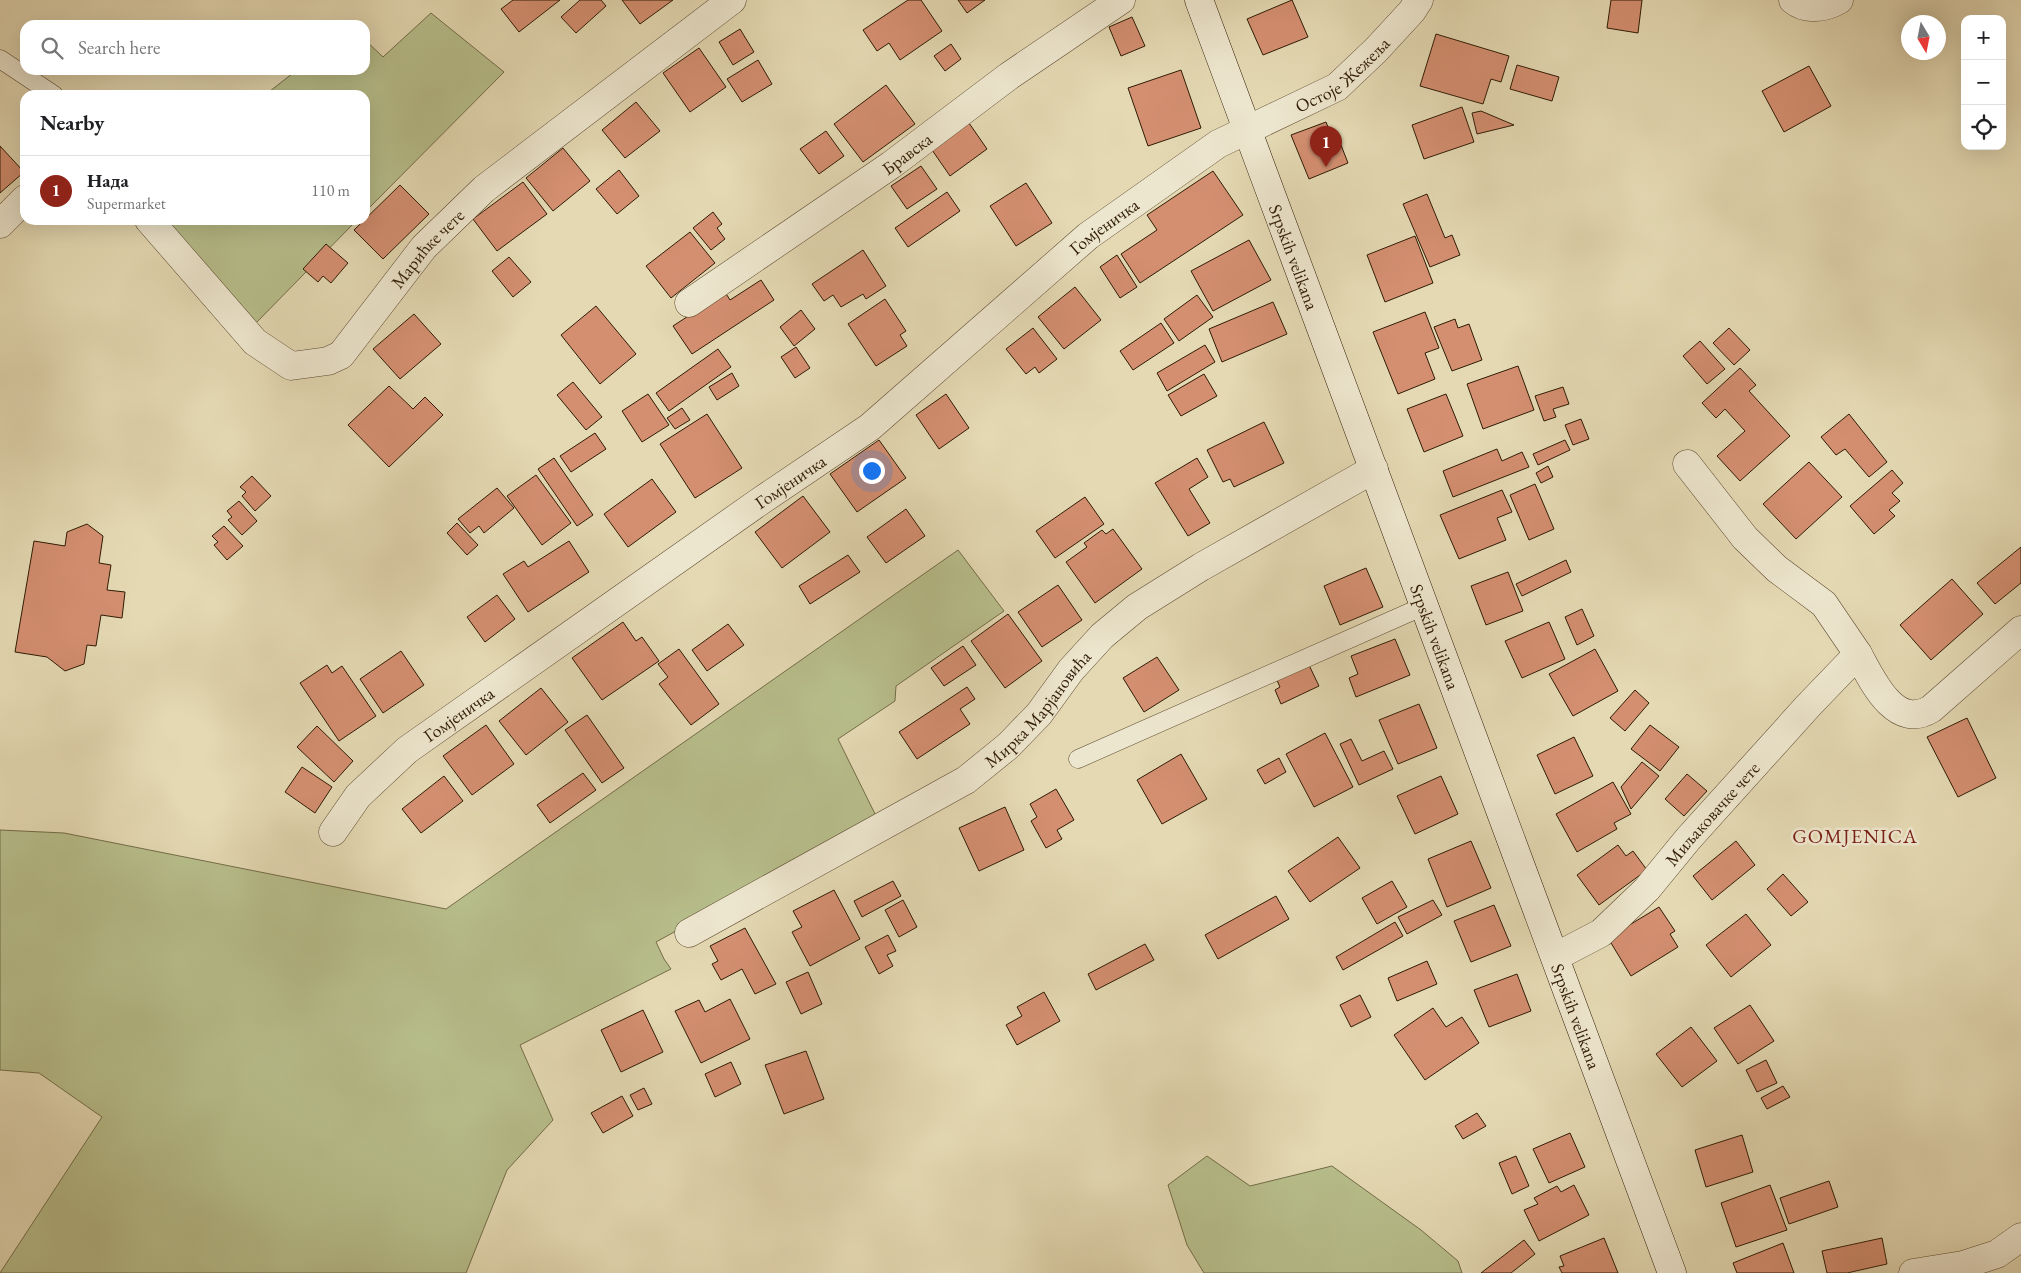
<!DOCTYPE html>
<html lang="en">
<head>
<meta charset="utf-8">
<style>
	:root { --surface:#fff; --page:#f6f6f6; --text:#202124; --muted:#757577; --line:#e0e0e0; --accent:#8f2418 }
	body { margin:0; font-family:"EB Garamond",serif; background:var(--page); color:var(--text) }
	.controls { position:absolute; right:15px; top:15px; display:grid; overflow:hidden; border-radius:10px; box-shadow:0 5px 20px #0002 }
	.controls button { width:45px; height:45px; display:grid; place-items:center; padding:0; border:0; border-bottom:1px solid var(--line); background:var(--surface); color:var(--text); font:25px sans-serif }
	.compass { position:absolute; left:1901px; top:15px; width:45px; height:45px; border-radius:50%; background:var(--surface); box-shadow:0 5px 20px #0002; rotate:170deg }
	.you { position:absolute; left:871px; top:470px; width:18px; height:18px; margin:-12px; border:4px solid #fff; border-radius:50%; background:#1a73e8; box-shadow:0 0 0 8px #1a73e833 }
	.badge { display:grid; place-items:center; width:32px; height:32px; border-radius:50%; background:var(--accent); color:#fff; font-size:16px; font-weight:700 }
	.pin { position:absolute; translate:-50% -41px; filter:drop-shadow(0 1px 2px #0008) }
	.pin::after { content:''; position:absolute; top:26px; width:18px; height:15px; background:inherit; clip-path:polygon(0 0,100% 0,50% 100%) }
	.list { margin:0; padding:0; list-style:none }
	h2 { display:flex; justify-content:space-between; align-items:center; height:65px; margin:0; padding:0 20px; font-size:21px }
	h2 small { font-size:16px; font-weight:400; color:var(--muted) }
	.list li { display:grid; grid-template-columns:32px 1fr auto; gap:15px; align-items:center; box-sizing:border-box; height:70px; padding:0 20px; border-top:1px solid var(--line) }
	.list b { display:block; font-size:19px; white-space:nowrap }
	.list p { margin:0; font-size:16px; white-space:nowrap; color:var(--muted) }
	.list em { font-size:16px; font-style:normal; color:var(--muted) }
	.icon { flex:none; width:28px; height:28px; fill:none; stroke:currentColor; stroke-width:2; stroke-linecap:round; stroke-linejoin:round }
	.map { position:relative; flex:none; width:2021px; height:1273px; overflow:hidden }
	.search { position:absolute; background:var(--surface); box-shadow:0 5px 20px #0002; left:20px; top:20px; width:350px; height:55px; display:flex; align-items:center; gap:12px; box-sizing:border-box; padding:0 18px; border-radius:15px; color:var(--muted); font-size:19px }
	.panel { position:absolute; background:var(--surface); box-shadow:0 5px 20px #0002; left:20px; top:90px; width:350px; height:135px; border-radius:15px }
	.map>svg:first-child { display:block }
	.green { fill:#b7be8b; stroke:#736c48 }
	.building { fill:#d48f71; stroke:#2f1b04 }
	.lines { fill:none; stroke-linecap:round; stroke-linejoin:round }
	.lane-casing { stroke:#5c4a30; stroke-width:19 }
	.street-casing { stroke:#5c4a30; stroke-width:29 }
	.secondary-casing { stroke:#2f1b04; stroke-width:29 }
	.lane { stroke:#ede6ce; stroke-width:18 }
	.street { stroke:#ede6ce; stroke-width:28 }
	.secondary { stroke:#ede6ce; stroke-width:28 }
	.labels { text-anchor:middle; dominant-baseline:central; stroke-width:5; stroke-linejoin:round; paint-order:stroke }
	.street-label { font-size:18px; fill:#2f1b04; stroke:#ede6ce }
	.quarter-label { font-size:20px; letter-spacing:1px; fill:#7a1f14; stroke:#ede6ce }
</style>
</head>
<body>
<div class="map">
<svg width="2021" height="1273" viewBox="0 0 2021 1273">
	<rect width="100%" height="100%" fill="#e4d9b3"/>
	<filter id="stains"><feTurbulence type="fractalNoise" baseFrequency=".004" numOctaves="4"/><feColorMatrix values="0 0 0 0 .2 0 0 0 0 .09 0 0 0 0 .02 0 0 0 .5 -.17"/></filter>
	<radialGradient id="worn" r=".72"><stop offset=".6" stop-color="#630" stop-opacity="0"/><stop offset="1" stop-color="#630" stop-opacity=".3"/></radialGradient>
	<g class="green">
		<path d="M431,13L504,72L365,212V95H265L297,70H365V40L383,57Z"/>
		<path d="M163,220H357L254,325Z"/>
		<path d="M958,550L1004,611L896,686L895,701L838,739L878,820L656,942L664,959L671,969L520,1045L553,1120L507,1170L466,1273H0L102,1117L39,1073L0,1070V830L64,833L446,909Z"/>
		<path d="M1207,1156L1250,1186L1332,1166L1421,1230L1458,1261L1462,1273H1204L1187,1245L1168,1185Z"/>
	</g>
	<g class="building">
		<path d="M513,0H560L519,32L501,9Z"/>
		<path d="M580,0H601L606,6L576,33L561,17Z"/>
		<path d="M622,0H673L640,24Z"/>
		<path d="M908,0H921L942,31L900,60L889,43L877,51L863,30Z"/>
		<path d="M958,0H985L967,13Z"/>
		<path d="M1292,0L1308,37L1263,55L1247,19Z"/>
		<path d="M1611,0H1642L1638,33L1607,28Z"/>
		<path d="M1132,17L1145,46L1121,56L1109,27Z"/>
		<path d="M740,29L754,52L733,65L719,42Z"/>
		<path d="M1436,34L1509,56L1501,82L1491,79L1483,104L1420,86Z"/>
		<path d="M951,44L961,59L945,71L934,56Z"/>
		<path d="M699,48L726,87L690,112L663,73Z"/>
		<path d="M758,60L772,84L742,102L727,79Z"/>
		<path d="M1517,65L1559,77L1552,101L1510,89Z"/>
		<path d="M1809,66L1831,106L1784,132L1762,91Z"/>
		<path d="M1181,70L1201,128L1148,146L1128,88Z"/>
		<path d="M886,85L915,124L863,162L834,124Z"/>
		<path d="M636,102L660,131L625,158L602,130Z"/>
		<path d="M1462,107L1474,142L1424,159L1412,125Z"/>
		<path d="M1481,111L1514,125L1477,134L1472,113Z"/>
		<path d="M1326,122L1334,142L1339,140L1348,163L1309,179L1291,135Z"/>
		<path d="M969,123L987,149L950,176L932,150Z"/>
		<path d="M826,131L844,156L819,174L800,149Z"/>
		<path d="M0,146L24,172L0,193Z"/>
		<path d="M563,148L590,181L553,211L526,178Z"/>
		<path d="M921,166L937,189L907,209L891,186Z"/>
		<path d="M619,170L639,196L617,214L596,189Z"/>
		<path d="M1213,171L1243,215L1140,283L1121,254L1157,230L1147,215Z"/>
		<path d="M523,182L547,214L497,251L473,219Z"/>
		<path d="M1026,183L1052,223L1016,246L990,206Z"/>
		<path d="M400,185L429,214L383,259L354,230Z"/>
		<path d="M947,192L960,211L908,247L895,228Z"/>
		<path d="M1427,194L1445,238L1452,235L1460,255L1430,267L1403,204Z"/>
		<path d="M713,212L722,224L717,228L725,239L711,250L693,228Z"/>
		<path d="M690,232L715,263L671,298L646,266Z"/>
		<path d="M1415,236L1433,283L1385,302L1367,255Z"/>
		<path d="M1249,240L1271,280L1213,311L1191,271Z"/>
		<path d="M326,244L348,263L331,283L323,276L318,282L303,269Z"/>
		<path d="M863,250L886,286L866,299L863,294L841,307L833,295L824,301L812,284Z"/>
		<path d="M1117,255L1137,287L1120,298L1100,267Z"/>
		<path d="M509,257L531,282L513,297L492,271Z"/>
		<path d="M761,280L774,300L692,354L673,326L725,292L730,300Z"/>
		<path d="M1075,287L1101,320L1064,349L1038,317Z"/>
		<path d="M1197,295L1213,317L1179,341L1164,319Z"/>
		<path d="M885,299L906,331L900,335L907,346L876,366L848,324Z"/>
		<path d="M1273,302L1287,334L1222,362L1209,329Z"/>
		<path d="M596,306L636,354L600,384L561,335Z"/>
		<path d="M801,310L815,329L794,346L780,327Z"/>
		<path d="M1425,312L1439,348L1425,353L1435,379L1398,394L1373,332Z"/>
		<path d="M414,314L441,344L400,379L373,349Z"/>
		<path d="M1455,319L1458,328L1469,324L1482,360L1452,371L1434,327Z"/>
		<path d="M1161,323L1174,343L1133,370L1120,351Z"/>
		<path d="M1033,328L1057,359L1039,373L1035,367L1026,374L1006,349Z"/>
		<path d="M1729,328L1750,350L1734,365L1713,343Z"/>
		<path d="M1700,341L1725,369L1707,384L1683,356Z"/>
		<path d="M1205,345L1215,362L1167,391L1157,373Z"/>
		<path d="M796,347L810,368L795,378L781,357Z"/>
		<path d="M718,349L731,367L669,411L656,393Z"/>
		<path d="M1518,366L1534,410L1483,429L1467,384Z"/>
		<path d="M1740,368L1756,385L1749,391L1790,436L1740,481L1717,456L1745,431L1725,409L1716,418L1702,403Z"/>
		<path d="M732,373L739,386L717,400L709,387Z"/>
		<path d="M1204,374L1217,396L1181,416L1168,395Z"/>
		<path d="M573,382L602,417L586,430L557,395Z"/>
		<path d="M389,386L413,409L425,397L443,415L389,467L348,425Z"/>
		<path d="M1563,387L1569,404L1553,409L1556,417L1544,421L1535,396Z"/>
		<path d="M648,394L669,425L642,442L622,411Z"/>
		<path d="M946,394L969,428L939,449L916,415Z"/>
		<path d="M1446,394L1463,436L1424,452L1407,409Z"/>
		<path d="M682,408L690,420L675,429L667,418Z"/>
		<path d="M707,414L742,468L695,498L660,444Z"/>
		<path d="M1849,414L1887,462L1869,477L1845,449L1836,455L1821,437Z"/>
		<path d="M1581,419L1589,439L1573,445L1565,425Z"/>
		<path d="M1264,422L1284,463L1234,487L1230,479L1223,482L1207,450Z"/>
		<path d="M595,433L606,449L571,472L560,456Z"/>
		<path d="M879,440L906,478L857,512L830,474Z"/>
		<path d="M1565,440L1570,450L1538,465L1533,454Z"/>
		<path d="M1497,449L1502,461L1522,452L1529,467L1453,497L1443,471Z"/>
		<path d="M554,458L593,515L577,526L538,469Z"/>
		<path d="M1197,458L1208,477L1189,489L1210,523L1188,536L1155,483Z"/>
		<path d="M1809,462L1842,497L1796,539L1763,504Z"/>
		<path d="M1548,466L1553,477L1541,483L1536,473Z"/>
		<path d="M1892,470L1903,483L1892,493L1900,501L1889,510L1895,516L1874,534L1850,506Z"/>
		<path d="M536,475L571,523L542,545L507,496Z"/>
		<path d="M252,476L271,496L255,511L242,496L246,492L240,487Z"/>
		<path d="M652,479L676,512L628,547L604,514Z"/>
		<path d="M1535,484L1554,529L1529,540L1510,495Z"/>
		<path d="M497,488L514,508L484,533L479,526L470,533L458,519Z"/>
		<path d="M1502,490L1512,512L1497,518L1506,540L1459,559L1440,515Z"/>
		<path d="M803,496L830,532L782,568L755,532Z"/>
		<path d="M1085,497L1104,524L1055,558L1036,531Z"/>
		<path d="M239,501L257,521L242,535L228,520L232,517L227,511Z"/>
		<path d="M906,509L925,536L886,563L867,537Z"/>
		<path d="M457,523L478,545L467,555L447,533Z"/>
		<path d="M87,524L103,536L99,563L111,565L107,590L125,592L122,618L101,615L96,646L87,645L84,664L65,671L47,657L15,652L34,541L65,546L67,532Z"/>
		<path d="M224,526L243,546L227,560L214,545L218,542L212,536Z"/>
		<path d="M1113,529L1142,569L1095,603L1066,562L1087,547L1084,543L1102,530L1106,534Z"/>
		<path d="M569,541L589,572L528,612L503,574L524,561L528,567Z"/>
		<path d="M2021,547V583L1995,604L1977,583Z"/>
		<path d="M848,555L860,572L810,604L799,586Z"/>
		<path d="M1566,560L1571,572L1522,596L1516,584Z"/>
		<path d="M1366,568L1383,607L1340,625L1324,586Z"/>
		<path d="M1508,572L1523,611L1486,625L1471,586Z"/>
		<path d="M1952,579L1983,614L1931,660L1900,625Z"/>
		<path d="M1058,585L1082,620L1042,647L1018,612Z"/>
		<path d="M497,595L515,619L485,642L467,617Z"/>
		<path d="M1582,609L1594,636L1577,645L1565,617Z"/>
		<path d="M1008,614L1042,661L1005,688L971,641Z"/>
		<path d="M623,622L636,641L642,637L659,661L602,700L572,658Z"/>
		<path d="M1549,622L1565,659L1522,678L1505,641Z"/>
		<path d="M728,624L744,645L707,671L692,650Z"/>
		<path d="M1395,639L1410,675L1356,697L1349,678L1358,674L1351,656Z"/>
		<path d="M963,646L976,665L944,686L931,668Z"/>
		<path d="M679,649L719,704L691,725L659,684L668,677L658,664Z"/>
		<path d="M1595,649L1618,691L1573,716L1549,674Z"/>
		<path d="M401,651L424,685L383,713L360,679Z"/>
		<path d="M1157,657L1179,690L1144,712L1123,678Z"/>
		<path d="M1308,663L1319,686L1281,704L1275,690L1280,687L1276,678Z"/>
		<path d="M327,665L332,673L342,666L376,716L339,741L300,683Z"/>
		<path d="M967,687L975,699L960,709L970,724L917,759L899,732Z"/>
		<path d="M541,688L568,722L526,755L499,721Z"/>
		<path d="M1635,690L1649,703L1625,731L1610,718Z"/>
		<path d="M1419,704L1437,748L1398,764L1379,720Z"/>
		<path d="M587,715L624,768L602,783L565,730Z"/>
		<path d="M1967,718L1996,778L1958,797L1927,737Z"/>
		<path d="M486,725L514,764L472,795L443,756Z"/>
		<path d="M1650,725L1679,747L1660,771L1631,749Z"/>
		<path d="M317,726L353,761L334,782L297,747Z"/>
		<path d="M1325,733L1353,787L1314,807L1286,754Z"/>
		<path d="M1574,737L1593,776L1555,794L1537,755Z"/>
		<path d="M1351,739L1362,761L1384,751L1393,769L1359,785L1340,744Z"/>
		<path d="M1181,754L1207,799L1162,824L1137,780Z"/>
		<path d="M1279,758L1286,772L1265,784L1257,770Z"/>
		<path d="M1642,762L1659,776L1631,809L1621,787Z"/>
		<path d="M302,767L332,787L315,813L285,792Z"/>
		<path d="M583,773L596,790L550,823L537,805Z"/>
		<path d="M1687,774L1707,791L1684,816L1665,799Z"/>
		<path d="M444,776L463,801L421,833L402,809Z"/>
		<path d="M1441,776L1458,814L1415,834L1397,796Z"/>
		<path d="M1613,782L1631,814L1614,823L1617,829L1577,852L1556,814Z"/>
		<path d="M1056,789L1074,820L1057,830L1062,839L1046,848L1031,821L1037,817L1030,804Z"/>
		<path d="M1005,807L1024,850L979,871L959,828Z"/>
		<path d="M1338,837L1360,868L1310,902L1288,871Z"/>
		<path d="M1471,841L1491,888L1447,907L1428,859Z"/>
		<path d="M1736,841L1755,865L1712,900L1693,876Z"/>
		<path d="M1618,845L1626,856L1633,851L1647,870L1599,905L1577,875Z"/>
		<path d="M1783,874L1808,902L1791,916L1767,889Z"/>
		<path d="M893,881L901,896L862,917L854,901Z"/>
		<path d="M1392,881L1407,907L1377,924L1362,898Z"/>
		<path d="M834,890L860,939L810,966L792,932L802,927L793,911Z"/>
		<path d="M1276,896L1289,919L1218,959L1205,935Z"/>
		<path d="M903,900L917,927L899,937L885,910Z"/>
		<path d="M1433,900L1442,915L1407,934L1398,917Z"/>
		<path d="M1494,905L1511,946L1471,962L1454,921Z"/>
		<path d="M1659,907L1675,931L1670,934L1678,947L1631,976L1608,938Z"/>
		<path d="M1746,914L1771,945L1731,977L1706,945Z"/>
		<path d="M1395,922L1403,936L1343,970L1336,957Z"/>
		<path d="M745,928L776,984L755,994L742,969L721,980L712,964L718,961L710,946Z"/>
		<path d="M888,935L896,951L887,955L893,966L879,974L865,947Z"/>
		<path d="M1145,944L1154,960L1096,990L1088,974Z"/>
		<path d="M1427,961L1437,984L1397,1001L1388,978Z"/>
		<path d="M808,972L822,1004L801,1014L786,982Z"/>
		<path d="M1517,974L1531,1011L1489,1027L1474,990Z"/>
		<path d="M1044,992L1060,1021L1017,1045L1006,1025L1022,1016L1017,1007Z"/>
		<path d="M1360,995L1371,1017L1351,1027L1340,1005Z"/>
		<path d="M730,999L750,1039L701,1063L675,1011L699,1000L705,1012Z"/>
		<path d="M1750,1005L1774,1041L1738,1064L1714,1028Z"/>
		<path d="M1433,1008L1446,1027L1462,1017L1479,1043L1425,1080L1394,1035Z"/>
		<path d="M643,1010L663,1052L621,1072L601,1030Z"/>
		<path d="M1691,1027L1717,1061L1682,1087L1656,1054Z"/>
		<path d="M806,1051L824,1099L784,1114L765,1065Z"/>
		<path d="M1766,1060L1777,1083L1757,1092L1746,1070Z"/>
		<path d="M731,1062L741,1084L715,1097L705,1074Z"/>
		<path d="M1783,1086L1790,1097L1767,1109L1761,1098Z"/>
		<path d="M644,1088L652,1104L638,1110L630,1095Z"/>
		<path d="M622,1096L633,1116L603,1133L591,1113Z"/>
		<path d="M1477,1113L1486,1126L1463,1139L1455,1126Z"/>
		<path d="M1570,1133L1585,1167L1549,1183L1533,1149Z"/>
		<path d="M1742,1135L1753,1172L1706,1187L1695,1150Z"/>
		<path d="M1516,1156L1529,1186L1512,1194L1499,1163Z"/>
		<path d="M1829,1181L1838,1207L1789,1224L1780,1198Z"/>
		<path d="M1574,1185L1589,1215L1539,1241L1524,1210L1538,1204L1534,1198L1557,1186L1561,1192Z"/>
		<path d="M1770,1185L1787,1230L1736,1247L1721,1203Z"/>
		<path d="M1604,1238L1618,1273H1562L1559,1267L1564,1266L1560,1256Z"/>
		<path d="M1882,1238L1887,1264L1847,1273H1827L1822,1251Z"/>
		<path d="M1524,1240L1535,1254L1511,1273H1481Z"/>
		<path d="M1783,1243L1794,1273H1737L1733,1263Z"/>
	</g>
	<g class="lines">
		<defs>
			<g id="lane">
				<path d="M0,59L54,95"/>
				<path d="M1078,759L1424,606"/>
			</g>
			<g id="street">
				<path d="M1793,0C1806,11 1825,8 1839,0"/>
				<path id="s1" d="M149,220L255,342L291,366L328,361L341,355L424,247L484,189L732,0"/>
				<path d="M0,224L25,199"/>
				<path id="s2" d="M689,303L891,165L1009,76L1121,0"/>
				<path d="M1687,464L1745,538L1777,569L1824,604L1858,654"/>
				<path id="s3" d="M333,832L358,796L407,750L759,502L870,427L1088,236L1218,144L1337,87L1376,50L1412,11L1419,0"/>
				<path id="s4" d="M689,933L966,780L1008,746L1039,714L1071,670L1102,636L1137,607L1201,567L1374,469"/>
				<path id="s5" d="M1555,957L1601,933L1647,889L1688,839L1808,706L1858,654C1872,680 1895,731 1931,709L2021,630"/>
				<path d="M1913,1273L1963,1265L1997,1254L2021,1237"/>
			</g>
			<g id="secondary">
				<path id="s6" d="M1199,0L1672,1273"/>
			</g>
		</defs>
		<use href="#lane" class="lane-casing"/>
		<use href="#street" class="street-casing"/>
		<use href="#secondary" class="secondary-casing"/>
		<use href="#lane" class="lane"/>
		<use href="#street" class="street"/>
		<use href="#secondary" class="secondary"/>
	</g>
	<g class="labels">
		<g class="street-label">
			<text stroke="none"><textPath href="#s3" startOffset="1268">Остоје Жежеља</textPath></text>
			<text stroke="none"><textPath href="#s2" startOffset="264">Бравска</textPath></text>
			<text stroke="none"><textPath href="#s3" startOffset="984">Гомјеничка</textPath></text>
			<text stroke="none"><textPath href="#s1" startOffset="394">Марићке чете</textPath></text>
			<text stroke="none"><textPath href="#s6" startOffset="274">Srpskih velikana</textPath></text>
			<text stroke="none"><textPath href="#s3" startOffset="579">Гомјеничка</textPath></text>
			<text stroke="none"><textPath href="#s6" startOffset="679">Srpskih velikana</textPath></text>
			<text stroke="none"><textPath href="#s4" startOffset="418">Мирка Марјановића</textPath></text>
			<text stroke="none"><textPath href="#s3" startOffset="174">Гомјеничка</textPath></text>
			<text stroke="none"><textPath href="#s5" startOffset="215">Миљаковачке чете</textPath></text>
			<text stroke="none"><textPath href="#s6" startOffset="1084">Srpskih velikana</textPath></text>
		</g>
		<g class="quarter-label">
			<text x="1855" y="836">GOMJENICA</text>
		</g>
	</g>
	<rect width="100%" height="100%" filter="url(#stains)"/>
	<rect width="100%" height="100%" fill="url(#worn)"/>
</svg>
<div class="controls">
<button>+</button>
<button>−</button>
<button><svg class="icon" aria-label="locate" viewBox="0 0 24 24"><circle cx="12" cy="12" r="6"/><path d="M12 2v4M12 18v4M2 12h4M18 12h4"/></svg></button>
</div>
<svg class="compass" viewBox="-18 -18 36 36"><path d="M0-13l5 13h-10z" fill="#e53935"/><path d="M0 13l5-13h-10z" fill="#757577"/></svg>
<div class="you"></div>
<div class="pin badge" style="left:1326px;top:167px">1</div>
<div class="search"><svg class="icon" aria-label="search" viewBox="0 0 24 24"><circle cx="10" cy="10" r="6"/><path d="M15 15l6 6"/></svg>Search here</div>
<section class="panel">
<h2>Nearby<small></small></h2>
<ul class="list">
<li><span class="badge">1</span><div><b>Нада</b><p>Supermarket</p></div><em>110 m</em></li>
</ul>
</section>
</div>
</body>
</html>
